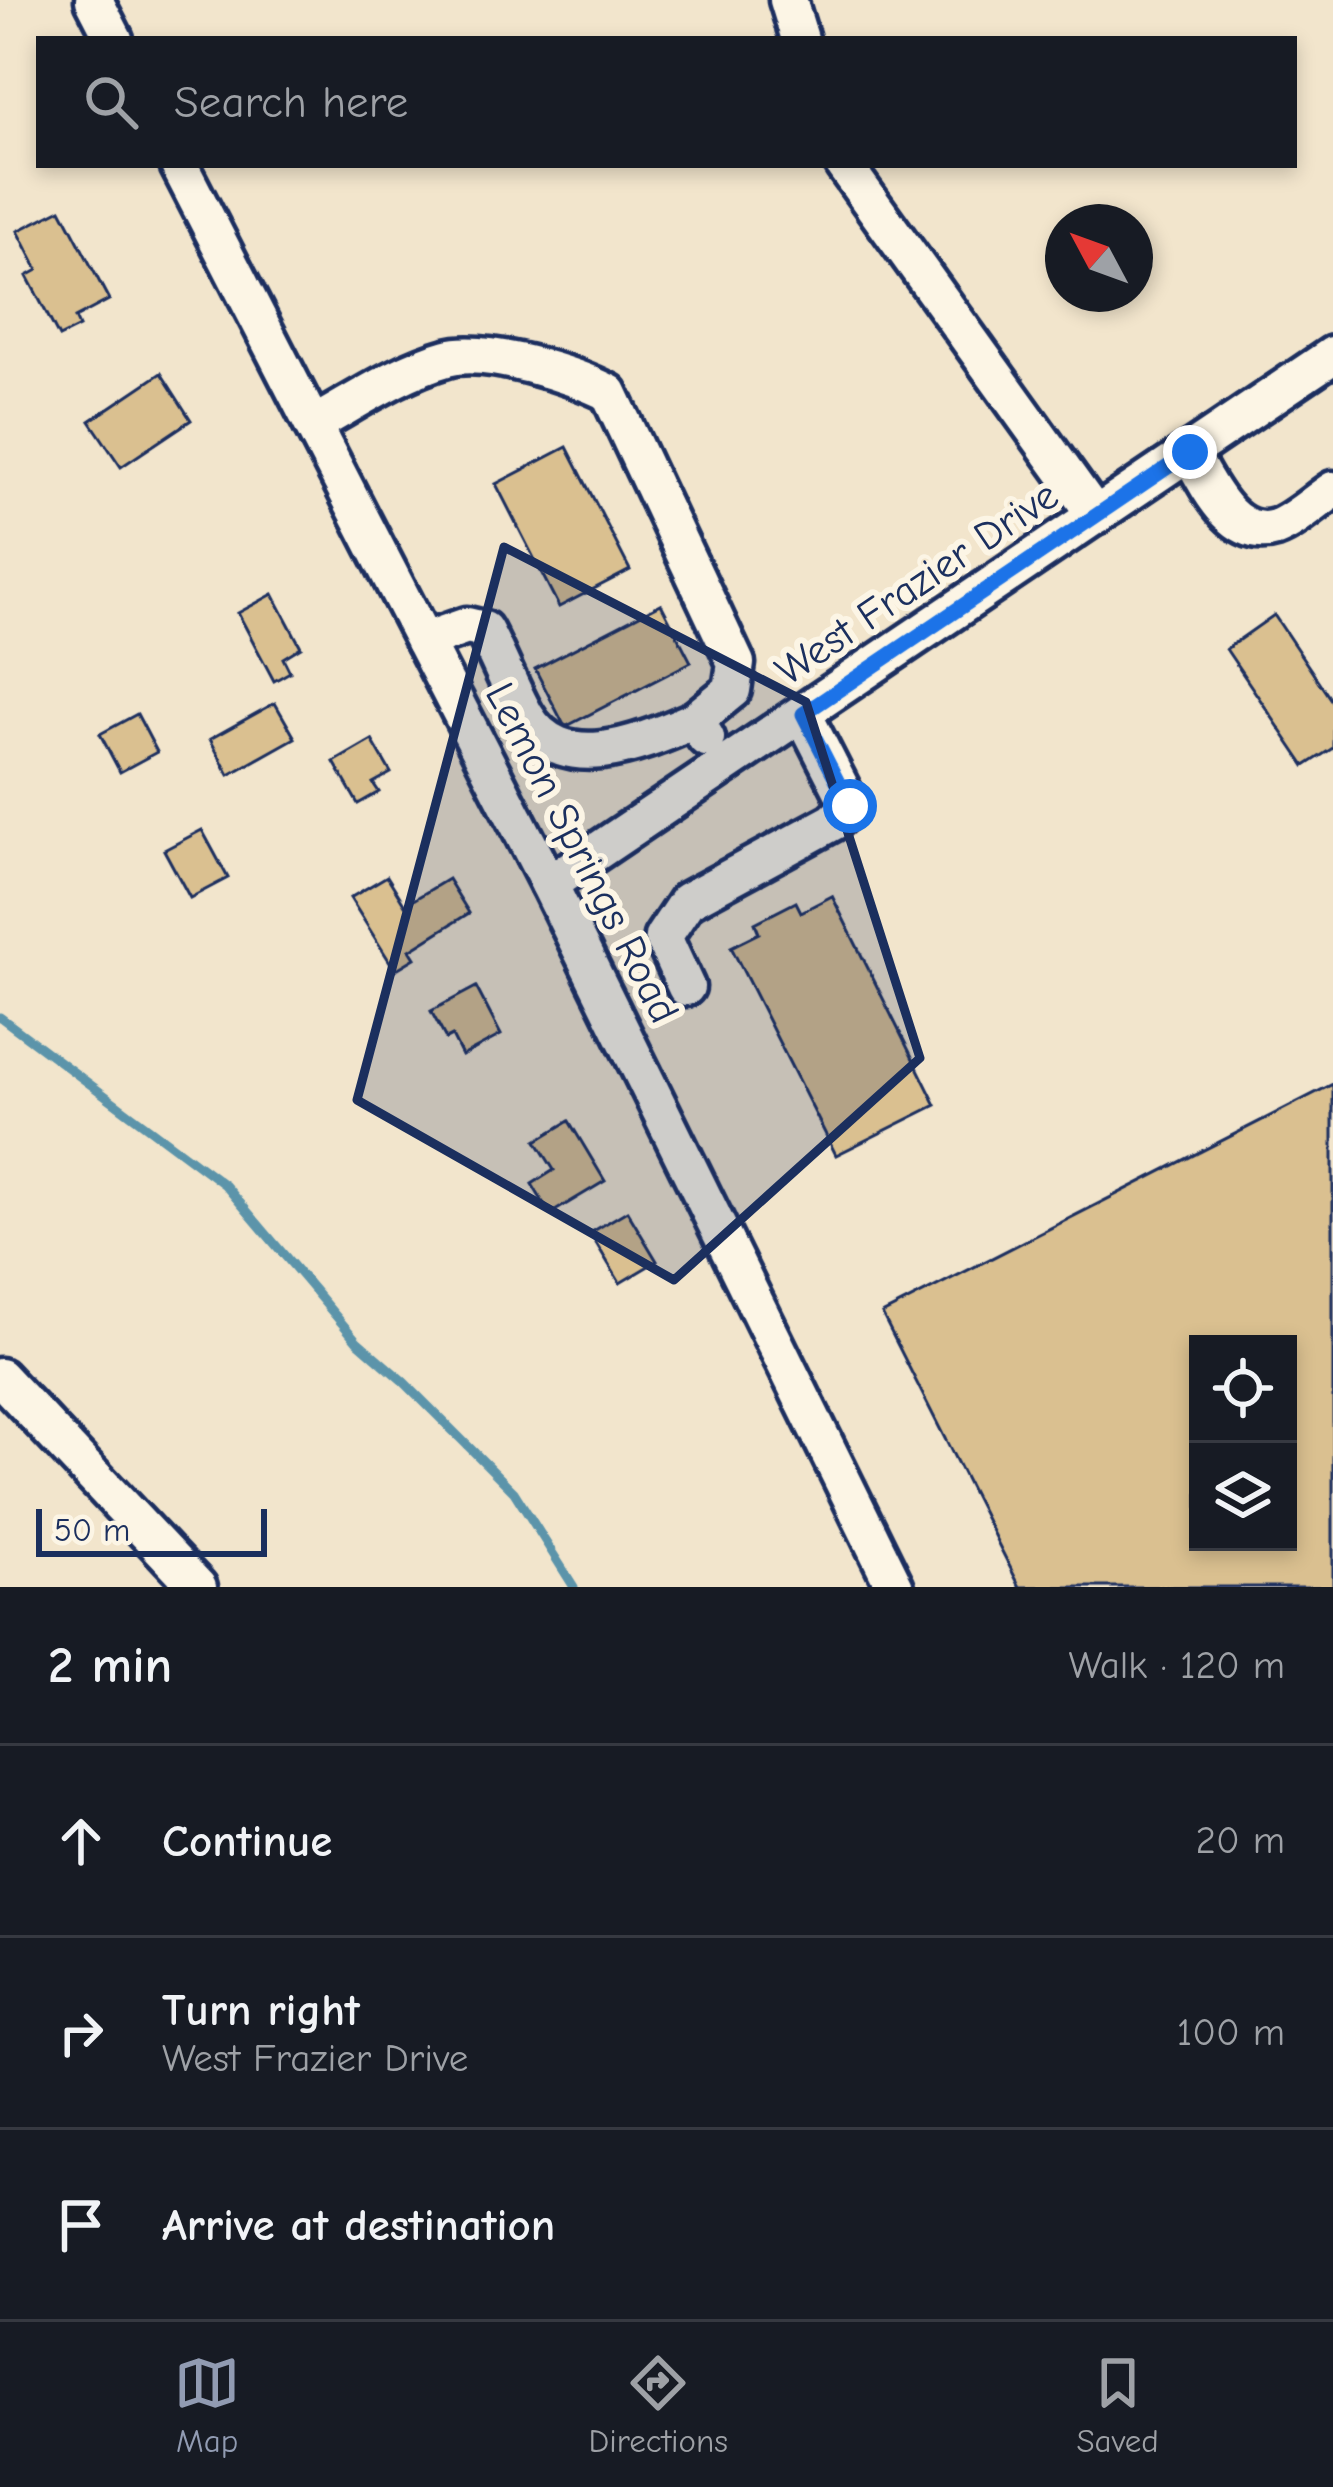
<!DOCTYPE html>
<html lang="en">
<head>
<meta charset="utf-8">
<style>
	:root { --surface:#171b24; --page:#242831; --text:#f1f3f6; --muted:#9ea1a6; --line:#363941; --accent:#919bb2 }
	body { margin:0; font-family:"Comic Neue",sans-serif; background:var(--page); color:var(--text) }
	.controls { position:absolute; right:36px; bottom:36px; display:grid; overflow:hidden; border-radius:0px; box-shadow:0 6px 18px #0003 }
	.controls button { width:108px; height:108px; display:grid; place-items:center; padding:0; border:0; border-bottom:3px solid var(--line); background:var(--surface); color:var(--text); font:60px sans-serif }
	.compass { position:absolute; left:1045px; top:204px; width:108px; height:108px; border-radius:50%; background:var(--surface); box-shadow:0 6px 18px #0003; rotate:311deg }
	.scale { position:absolute; left:36px; bottom:30px; width:231px; box-sizing:border-box; padding-left:12px; border:6px solid #1b2f5e; border-top:0; font-size:33px; line-height:42px; white-space:nowrap; color:#1b2f5e; -webkit-text-stroke:9px #fcf5e5; paint-order:stroke }
	.stop { position:absolute; width:36px; height:36px; margin:-27px; border:9px solid #1a73e8; border-radius:50%; background:#fff }
	.stop.end { background:#1a73e8; border-color:#fff; box-shadow:0 3px 12px #0008 }
	.list { margin:0; padding:0; list-style:none }
	h2 { display:flex; justify-content:space-between; align-items:center; height:156px; margin:0; padding:0 48px; font-size:51px }
	h2 small { font-size:39px; font-weight:400; color:var(--muted) }
	.list li { display:grid; grid-template-columns:78px 1fr auto; gap:36px; align-items:center; box-sizing:border-box; height:192px; padding:0 48px; border-top:3px solid var(--line) }
	.list b { display:block; font-size:45px; white-space:nowrap }
	.list p { margin:0; font-size:39px; white-space:nowrap; color:var(--muted) }
	.list em { font-size:39px; font-style:normal; color:var(--muted) }
	.icon { flex:none; width:66px; height:66px; fill:none; stroke:currentColor; stroke-width:2; stroke-linecap:round; stroke-linejoin:round }
	.map { position:relative; flex:none; width:1333px; height:1587px; overflow:hidden }
	.search { position:absolute; background:var(--surface); box-shadow:0 6px 18px #0003; left:36px; right:36px; top:36px; height:132px; display:flex; align-items:center; gap:30px; box-sizing:border-box; padding:0 42px; border-radius:0px; color:var(--muted); font-size:45px }
	.sheet { height:732px; background:var(--surface) }
	nav { display:flex; justify-content:space-around; align-items:center; box-sizing:border-box; height:168px; border-top:3px solid var(--line); background:var(--surface); font-size:33px; color:var(--muted) }
	nav a { display:grid; justify-items:center; gap:6px }
	nav .on { color:var(--accent) }
	.map>svg:first-child { display:block }
	.lines { fill:none; stroke-linecap:round; stroke-linejoin:round }
	.stream { stroke:#5b94aa; stroke-width:9 }
	.building { fill:#dac090; stroke:#1b2f5e; stroke-width:3; fill-rule:evenodd }
	.minor-casing { stroke:#1b2f5e; stroke-width:45 }
	.minor { stroke:#fcf5e5; stroke-width:36 }
	.route { stroke:#1a73e8; stroke-width:15 }
	.marked { fill:#1b2f5e; fill-opacity:0.2; stroke:#1b2f5e; stroke-width:9; stroke-linejoin:round }
	.labels { text-anchor:middle; dominant-baseline:central; stroke-width:12; stroke-linejoin:round; paint-order:stroke }
	.street-label { font-size:42px; fill:#1b2f5e; stroke:#fcf5e5 }
</style>
</head>
<body>
<div class="map">
<svg width="1333" height="1587" viewBox="0 0 1333 1587">
	<rect width="100%" height="100%" fill="#f2e5cc"/>
	<filter id="ink" filterUnits="userSpaceOnUse"><feTurbulence type="fractalNoise" baseFrequency=".00833" numOctaves="2"/><feDisplacementMap in="SourceGraphic" scale="24" xChannelSelector="R" yChannelSelector="G"/><feConvolveMatrix kernelMatrix="1 2 1 2 8 2 1 2 1" color-interpolation-filters="sRGB"/></filter>
	<g filter="url(#ink)">
		<g class="lines">
			<path class="stream" d="M0,1017L225,1185L357,1341L404,1382L514,1492L574,1587"/>
		</g>
		<g class="building">
			<path d="M61,209L109,300L75,318L79,327L59,337L27,276L38,270L18,231Z"/>
			<path d="M161,373L191,420L121,467L90,421Z"/>
			<path d="M567,447L630,570L559,607L496,484Z"/>
			<path d="M273,594L301,647L283,658L290,672L274,681L238,613Z"/>
			<path d="M661,604L691,662L565,727L535,669Z"/>
			<path d="M1274,615L1333,703V748L1305,766L1226,649Z"/>
			<path d="M275,703L295,738L229,775L210,739Z"/>
			<path d="M137,714L157,752L120,772L100,734Z"/>
			<path d="M372,740L391,773L373,783L379,792L358,804L334,762Z"/>
			<path d="M202,830L228,878L190,898L164,850Z"/>
			<path d="M387,876L405,905L448,879L469,913L410,950L415,958L395,970L350,898Z"/>
			<path d="M832,896L936,1105L836,1155L731,947L759,933L755,923L796,902L801,912Z"/>
			<path d="M476,987L501,1035L462,1056L452,1036L446,1039L431,1011Z"/>
			<path d="M1333,1084V1587H1020L882,1314ZM1198,1344H1288V1542H1198Z"/>
			<path d="M569,1121L605,1181L550,1214L532,1184L554,1170L536,1141Z"/>
			<path d="M627,1211L657,1261L620,1283L590,1233Z"/>
		</g>
		<g class="lines">
			<defs>
				<g id="minor">
					<path d="M94,0L114,39"/>
					<path d="M788,0L800,39"/>
					<path d="M179,165L549,884L895,1587"/>
					<path d="M844,165L1096,516"/>
					<path d="M313,425C355,402 400,371 447,358C485,347 575,375 609,393L736,663L732,690L695,720"/>
					<path d="M1189,452C1206,482 1232,542 1276,528C1295,521 1316,501 1333,490"/>
					<path d="M424,641L467,626L484,630C499,658 510,688 525,715C562,779 643,742 695,720L706,738"/>
					<path d="M549,884L1333,355"/>
					<path d="M686,987L663,937L687,901L833,822L850,806L803,714"/>
					<path d="M0,1377L198,1587"/>
				</g>
			</defs>
			<use href="#minor" class="minor-casing"/>
			<use href="#minor" class="minor"/>
		</g>
	</g>
	<g class="lines" filter="url(#ink)">
		<path class="route" d="M850,806L803,714L1190,452"/>
	</g>
	<path class="marked" d="M504,547L806,702L920,1058L674,1280L357,1100Z"/>
	<g class="labels">
		<g class="street-label">
			<text transform="translate(917 583) rotate(-34)">West Frazier Drive</text>
			<text transform="translate(582 853) rotate(63)">Lemon Springs Road</text>
		</g>
	</g>
</svg>
<div class="controls">
<button><svg class="icon" aria-label="locate" viewBox="0 0 24 24"><circle cx="12" cy="12" r="6"/><path d="M12 2v4M12 18v4M2 12h4M18 12h4"/></svg></button>
<button><svg class="icon" aria-label="layers" viewBox="0 0 24 24"><path d="M12 4l9 5-9 5-9-5zM3 14l9 5 9-5"/></svg></button>
</div>
<svg class="compass" viewBox="-18 -18 36 36"><path d="M0-13l5 13h-10z" fill="#e53935"/><path d="M0 13l5-13h-10z" fill="#9ea1a6"/></svg>
<div class="scale">50 m</div>
<div class="stop" style="left:850px;top:806px"></div>
<div class="stop end" style="left:1190px;top:452px"></div>
<div class="search"><svg class="icon" aria-label="search" viewBox="0 0 24 24"><circle cx="10" cy="10" r="6"/><path d="M15 15l6 6"/></svg>Search here</div>
</div>
<section class="sheet">
<h2>2 min<small>Walk · 120 m</small></h2>
<ul class="list">
<li><svg class="icon" aria-label="ahead" viewBox="0 0 24 24"><path d="M12 20V5M6 11l6-6 6 6"/></svg><div><b>Continue</b></div><em>20 m</em></li>
<li><svg class="icon" aria-label="right" viewBox="0 0 24 24"><path d="M7 20v-9h11M14 6l5 5-5 5"/></svg><div><b>Turn right</b><p>West Frazier Drive</p></div><em>100 m</em></li>
<li><svg class="icon" aria-label="arrive" viewBox="0 0 24 24"><path d="M6 21V4h12l-3 4 3 4H6"/></svg><div><b>Arrive at destination</b></div></li>
</ul>
</section>
<nav>
<a class="on"><svg class="icon" aria-label="map" viewBox="0 0 24 24"><path d="M3 6l6-2 6 2 6-2v14l-6 2-6-2-6 2zM9 4v14M15 6v14"/></svg>Map</a>
<a><svg class="icon" aria-label="directions" viewBox="0 0 24 24"><path d="M12 3l9 9-9 9-9-9zM9 14v-3h6M13 9l2 2-2 2"/></svg>Directions</a>
<a><svg class="icon" aria-label="saved" viewBox="0 0 24 24"><path d="M7 4h10v16l-5-4-5 4z"/></svg>Saved</a>
</nav>
</body>
</html>
